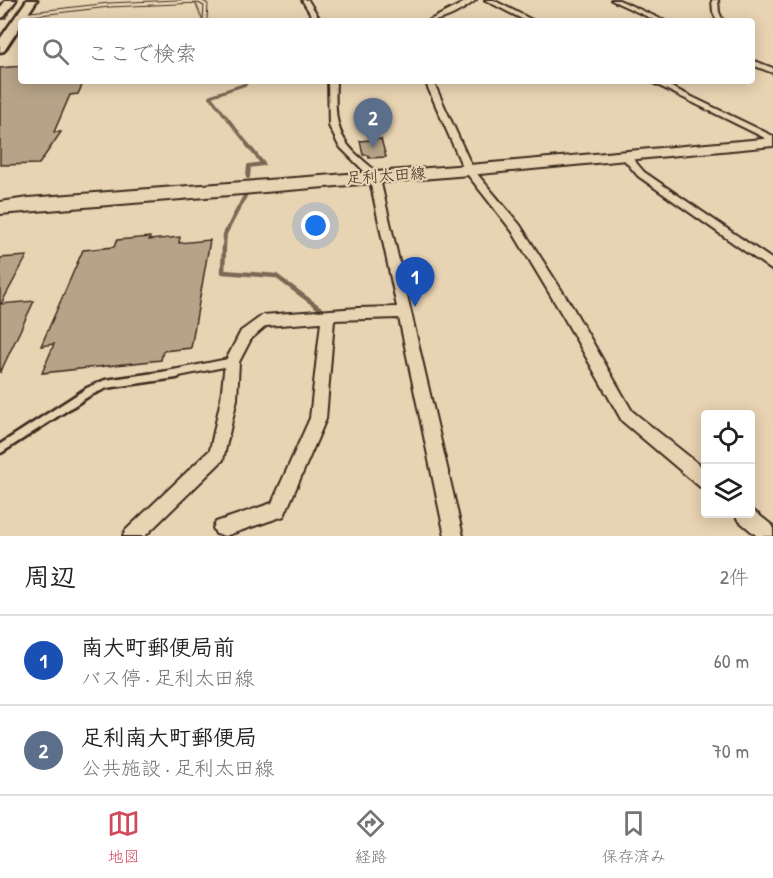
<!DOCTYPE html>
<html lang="ja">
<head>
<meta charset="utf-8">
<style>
	:root { --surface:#fff; --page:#f6f6f6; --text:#202124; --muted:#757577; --line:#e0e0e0; --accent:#d1495b }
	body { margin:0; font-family:"Patrick Hand","Klee One",sans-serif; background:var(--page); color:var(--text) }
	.controls { position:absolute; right:18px; bottom:18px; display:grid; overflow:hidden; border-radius:6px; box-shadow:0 3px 15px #0003 }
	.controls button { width:54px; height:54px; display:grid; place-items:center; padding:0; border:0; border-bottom:2px solid var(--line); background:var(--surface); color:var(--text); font:30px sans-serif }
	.you { position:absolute; left:316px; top:226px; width:21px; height:21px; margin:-15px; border:4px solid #fff; border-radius:50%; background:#1a73e8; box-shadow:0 0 0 9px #1a73e833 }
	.badge { display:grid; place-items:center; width:39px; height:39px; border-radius:50%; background:var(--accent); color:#fff; font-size:20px; font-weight:700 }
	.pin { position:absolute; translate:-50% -50px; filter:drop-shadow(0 2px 3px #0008) }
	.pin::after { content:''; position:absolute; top:32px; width:21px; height:18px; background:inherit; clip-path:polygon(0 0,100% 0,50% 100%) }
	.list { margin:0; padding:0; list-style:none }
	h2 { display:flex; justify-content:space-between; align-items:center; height:78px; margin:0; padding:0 24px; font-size:26px }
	h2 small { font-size:20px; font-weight:400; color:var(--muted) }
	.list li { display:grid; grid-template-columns:39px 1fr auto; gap:18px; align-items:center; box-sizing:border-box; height:90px; padding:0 24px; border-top:2px solid var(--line) }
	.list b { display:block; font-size:22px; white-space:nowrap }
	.list p { margin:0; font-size:20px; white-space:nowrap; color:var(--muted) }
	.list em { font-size:20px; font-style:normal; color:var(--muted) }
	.icon { flex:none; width:33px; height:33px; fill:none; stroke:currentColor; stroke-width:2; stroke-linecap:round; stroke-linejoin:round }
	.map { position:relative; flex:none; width:773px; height:536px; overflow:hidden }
	.search { position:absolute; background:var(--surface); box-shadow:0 3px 15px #0003; left:18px; right:18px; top:18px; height:66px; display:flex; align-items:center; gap:15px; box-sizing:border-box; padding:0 21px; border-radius:6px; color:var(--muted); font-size:22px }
	.sheet { height:258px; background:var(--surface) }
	nav { display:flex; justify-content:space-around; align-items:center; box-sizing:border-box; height:84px; border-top:2px solid var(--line); background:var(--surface); font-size:16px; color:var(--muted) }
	nav a { display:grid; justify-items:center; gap:3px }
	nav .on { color:var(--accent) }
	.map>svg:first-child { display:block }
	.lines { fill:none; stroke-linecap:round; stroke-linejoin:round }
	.stream-far3 { stroke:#7a6754; stroke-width:2 }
	.stream-far2 { stroke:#7a6754; stroke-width:3 }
	.stream-far1 { stroke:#7a6754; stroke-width:4 }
	.stream { stroke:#7a6754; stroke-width:4.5 }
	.building { fill:#b7a488; stroke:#3b2a1e; stroke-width:1.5 }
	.service-far2-casing { stroke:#3b2a1e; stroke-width:5 }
	.service-far1-casing { stroke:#3b2a1e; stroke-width:11 }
	.service-casing { stroke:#3b2a1e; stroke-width:13 }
	.minor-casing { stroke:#3b2a1e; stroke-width:4 }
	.primary-casing { stroke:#3b2a1e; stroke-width:4 }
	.trunk-casing { stroke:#3b2a1e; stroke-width:5 }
	.service-far2 { stroke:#e8d3b2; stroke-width:3 }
	.service-far1 { stroke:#e8d3b2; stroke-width:7 }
	.service { stroke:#e8d3b2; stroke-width:8 }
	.minor { fill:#e8d3b2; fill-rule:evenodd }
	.primary { fill:#e8d3b2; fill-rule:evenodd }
	.trunk { fill:#e8d3b2; fill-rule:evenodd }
	.labels { text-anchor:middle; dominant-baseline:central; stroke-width:4.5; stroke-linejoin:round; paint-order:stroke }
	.street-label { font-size:16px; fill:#3b2a1e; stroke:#e8d3b2 }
</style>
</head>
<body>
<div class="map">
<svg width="773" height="536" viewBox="0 0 773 536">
	<rect width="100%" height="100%" fill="#e8d3b2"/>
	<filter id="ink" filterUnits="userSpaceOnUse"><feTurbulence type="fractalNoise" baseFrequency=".0167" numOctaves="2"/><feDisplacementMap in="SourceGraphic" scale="12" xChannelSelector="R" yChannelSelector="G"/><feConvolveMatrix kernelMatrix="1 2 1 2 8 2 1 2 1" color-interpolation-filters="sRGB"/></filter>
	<g filter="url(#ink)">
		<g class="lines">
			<path class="stream-far3" d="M195,2L203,21"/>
			<path class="stream-far2" d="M244,81L246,84L210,96L249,146"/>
			<g class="stream-far1">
				<path d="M247,144L263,164L249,166L248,177"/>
				<path d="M224,247L225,234L246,194"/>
			</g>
			<path class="stream" d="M224,246L223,272L276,276L322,310"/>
		</g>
		<g class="building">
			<path d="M21,66V81H84L78,94L70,95L54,132H61L39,164L0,165V68Z"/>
			<path d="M381,139L386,157L369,158L368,155H363L360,141Z"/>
			<path d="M150,237L149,240L180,237L179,243L210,240L191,348L163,351L161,360L42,373L54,344L41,346L83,250L114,247L117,240Z"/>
			<path d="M27,256L1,304L34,301L0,373V258Z"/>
		</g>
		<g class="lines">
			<defs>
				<path id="service-far2" d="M22,15L109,5L199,1L206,5L205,20"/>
				<path id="service-far1" d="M166,375L231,362"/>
				<path id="service" d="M0,449L88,392L106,384L176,374"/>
				<g id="minor">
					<path d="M302,0H308L321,21H315Z"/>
					<path d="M469,0H476C463,10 445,21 428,21Z"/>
					<path d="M485,0H493L534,21H526Z"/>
					<path d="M611,0H619L665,21H657Z"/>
					<path d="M712,0H718L719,12L723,21H717L713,12Z"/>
					<path d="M752,60L773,68V73L752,65Z"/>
					<path d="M328,81H336C335,108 334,132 354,152C362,160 372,167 379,175L463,536H445L399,318L334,320L326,419L284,516L225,536L216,534L213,528L216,522L272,503L310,418L321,322L266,326L251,339L239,362L237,399L223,460L145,536H123L126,530L210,450L221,399L225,362L241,331L263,315L358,308L397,307L369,176L339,146L329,126Z"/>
					<path d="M425,81H433L473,169L520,225L573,308L632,411L706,470V489L700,487L622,421L563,316L512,231L464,170Z"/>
					<path d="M649,81H659L773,136V142Z"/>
					<path d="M625,152L628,153L644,172L773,260V271L638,176L620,155Z"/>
					<path d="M750,508L773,526V536H757L738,520L735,514H750Z"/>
				</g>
				<path id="primary" d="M773,138V146L469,175L0,214V202L28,198L469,165Z"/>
				<g id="trunk">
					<path d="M6,0H16L4,17L0,18V8Z"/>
					<path d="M27,0H37L23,21H21V25L4,51L0,52V39Z"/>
				</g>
			</defs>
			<use href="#service-far2" class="service-far2-casing"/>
			<use href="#service-far1" class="service-far1-casing"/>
			<use href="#service" class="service-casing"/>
			<use href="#minor" class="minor-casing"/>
			<use href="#primary" class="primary-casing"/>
			<use href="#trunk" class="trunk-casing"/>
			<use href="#service-far2" class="service-far2"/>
			<use href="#service-far1" class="service-far1"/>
			<use href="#service" class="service"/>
			<use href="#minor" class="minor"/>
			<use href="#primary" class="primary"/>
			<use href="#trunk" class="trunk"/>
		</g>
	</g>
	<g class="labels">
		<g class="street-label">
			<text transform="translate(386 175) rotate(-4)">足利太田線</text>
		</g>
	</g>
</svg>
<div class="controls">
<button><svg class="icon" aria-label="locate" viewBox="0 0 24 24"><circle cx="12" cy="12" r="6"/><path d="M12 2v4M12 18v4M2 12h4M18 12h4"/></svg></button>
<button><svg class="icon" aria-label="layers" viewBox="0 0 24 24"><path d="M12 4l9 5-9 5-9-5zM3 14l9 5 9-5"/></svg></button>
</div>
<div class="you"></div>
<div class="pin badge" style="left:415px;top:307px;background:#1a4fb4">1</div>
<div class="pin badge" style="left:373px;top:148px;background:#5c6f8a">2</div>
<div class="search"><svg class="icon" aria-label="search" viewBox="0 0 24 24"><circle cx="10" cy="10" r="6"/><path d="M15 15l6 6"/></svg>ここで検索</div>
</div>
<section class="sheet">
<h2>周辺<small>2件</small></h2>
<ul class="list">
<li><span class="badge" style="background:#1a4fb4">1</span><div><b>南大町郵便局前</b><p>バス停 · 足利太田線</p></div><em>60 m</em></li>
<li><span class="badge" style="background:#5c6f8a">2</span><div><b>足利南大町郵便局</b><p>公共施設 · 足利太田線</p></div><em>70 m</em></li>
</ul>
</section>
<nav>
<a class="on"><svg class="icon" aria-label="map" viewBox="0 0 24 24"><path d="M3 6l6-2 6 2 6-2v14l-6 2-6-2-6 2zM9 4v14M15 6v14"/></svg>地図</a>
<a><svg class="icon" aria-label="directions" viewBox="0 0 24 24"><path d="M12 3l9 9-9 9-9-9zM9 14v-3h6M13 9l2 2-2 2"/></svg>経路</a>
<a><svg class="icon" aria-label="saved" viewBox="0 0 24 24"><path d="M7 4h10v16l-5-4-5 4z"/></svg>保存済み</a>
</nav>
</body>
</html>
